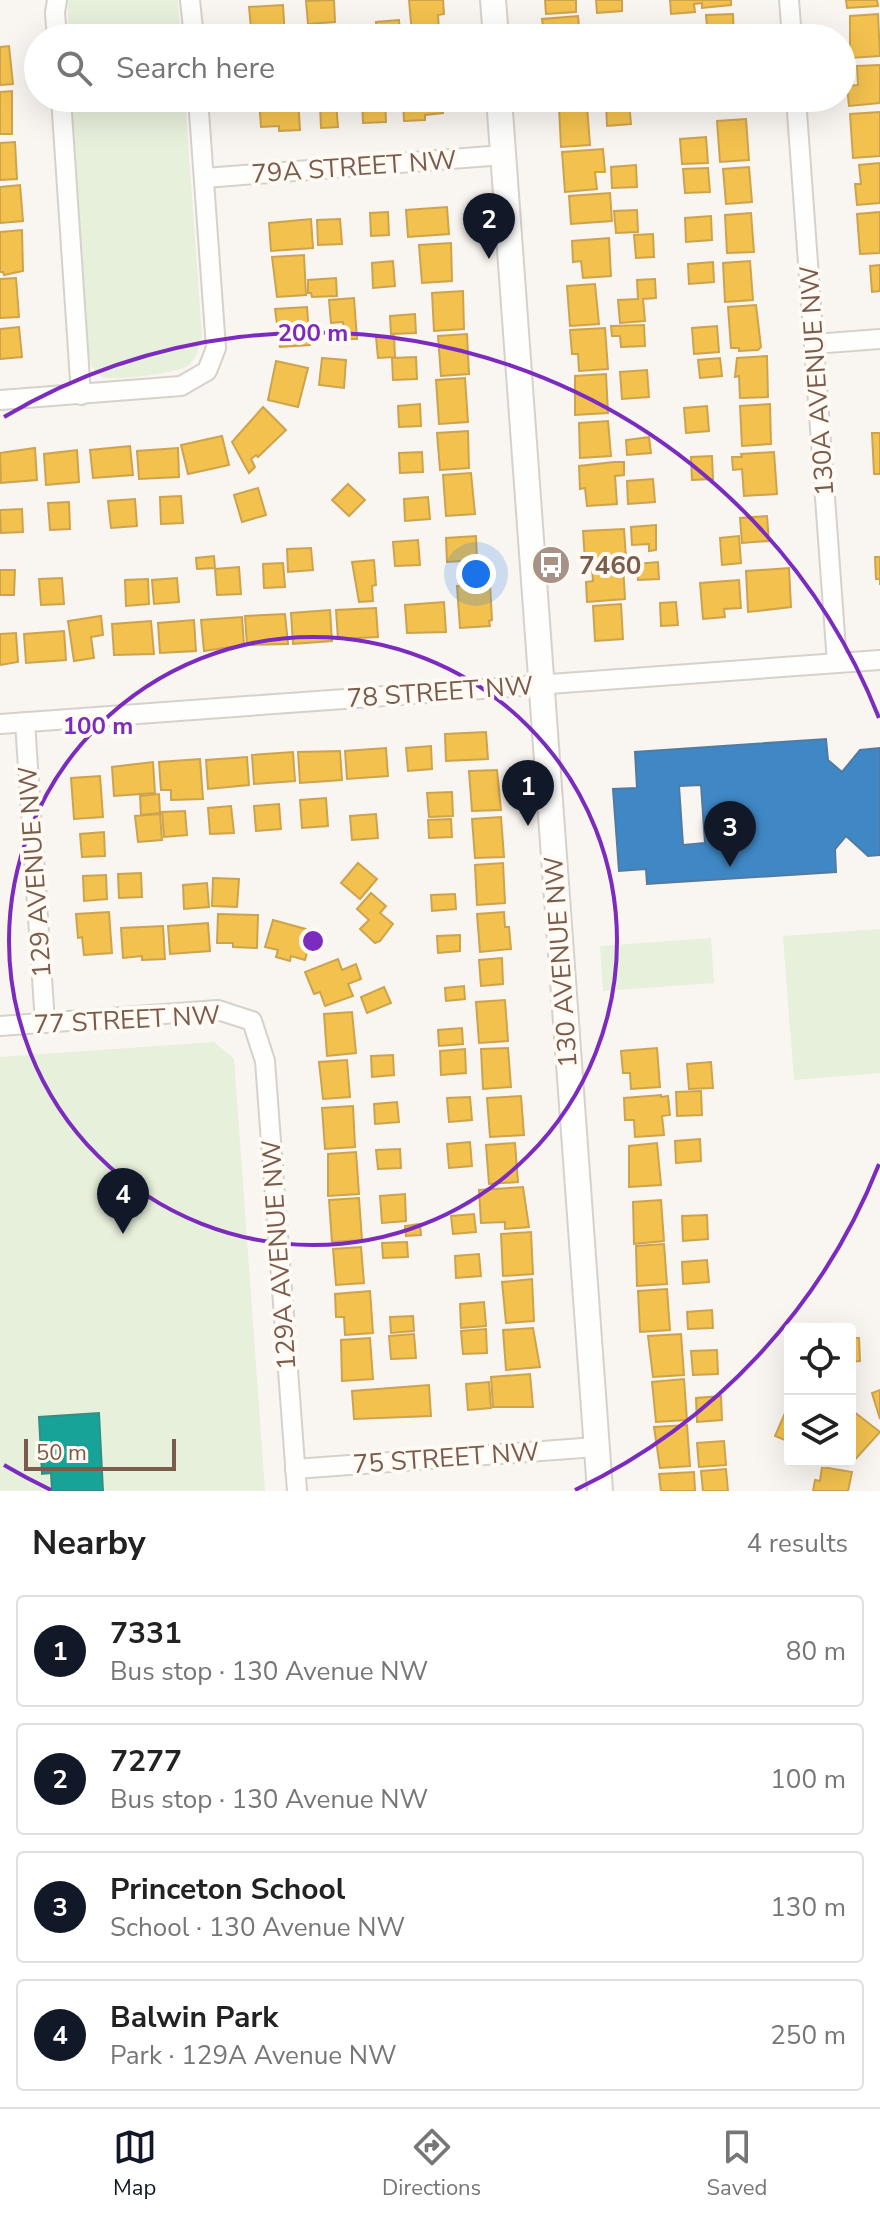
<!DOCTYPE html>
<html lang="en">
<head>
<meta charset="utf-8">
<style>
	:root { --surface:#fff; --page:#f6f6f6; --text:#222; --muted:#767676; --line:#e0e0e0; --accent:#111827 }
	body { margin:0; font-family:"Nunito Sans",sans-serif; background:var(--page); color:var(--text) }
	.controls { position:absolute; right:24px; bottom:24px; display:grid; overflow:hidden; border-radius:8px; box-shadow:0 8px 32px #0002 }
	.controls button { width:72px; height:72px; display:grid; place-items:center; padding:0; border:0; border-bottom:2px solid var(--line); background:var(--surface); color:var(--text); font:40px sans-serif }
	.scale { position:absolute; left:24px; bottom:20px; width:152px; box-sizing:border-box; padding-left:8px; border:4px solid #7a5c4d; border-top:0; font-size:22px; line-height:28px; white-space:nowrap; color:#7a5c4d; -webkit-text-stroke:6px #fffaf3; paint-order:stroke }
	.you { position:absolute; left:476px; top:574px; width:28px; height:28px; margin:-20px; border:6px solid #fff; border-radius:50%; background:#1a73e8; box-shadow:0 0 0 12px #1a73e833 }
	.badge { display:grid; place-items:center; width:52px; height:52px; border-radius:50%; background:var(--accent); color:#fff; font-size:26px; font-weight:700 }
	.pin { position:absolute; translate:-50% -66px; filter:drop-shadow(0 2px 4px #0008) }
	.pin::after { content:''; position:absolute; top:42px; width:28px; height:24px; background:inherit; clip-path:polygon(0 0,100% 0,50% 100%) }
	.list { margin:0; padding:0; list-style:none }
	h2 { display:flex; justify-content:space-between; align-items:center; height:104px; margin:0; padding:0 32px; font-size:34px }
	h2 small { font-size:26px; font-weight:400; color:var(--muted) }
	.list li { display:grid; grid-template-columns:52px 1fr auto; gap:24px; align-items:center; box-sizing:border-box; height:112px; margin:0 16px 16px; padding:0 16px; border:2px solid var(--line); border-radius:8px }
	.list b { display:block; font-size:30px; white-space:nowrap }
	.list p { margin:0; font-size:26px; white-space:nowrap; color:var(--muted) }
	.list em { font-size:26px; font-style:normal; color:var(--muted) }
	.icon { flex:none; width:44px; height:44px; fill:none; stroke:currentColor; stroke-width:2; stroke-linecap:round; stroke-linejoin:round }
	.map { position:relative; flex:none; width:880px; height:1491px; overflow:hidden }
	.search { position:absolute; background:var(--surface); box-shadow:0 8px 32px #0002; left:24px; right:24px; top:24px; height:88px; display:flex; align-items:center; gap:20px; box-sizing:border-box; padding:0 28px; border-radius:44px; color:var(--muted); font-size:30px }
	.sheet { height:616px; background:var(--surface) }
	nav { display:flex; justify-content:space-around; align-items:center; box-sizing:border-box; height:112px; border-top:2px solid var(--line); background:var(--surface); font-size:22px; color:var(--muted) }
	nav a { display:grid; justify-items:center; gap:4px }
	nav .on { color:var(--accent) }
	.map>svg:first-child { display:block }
	.green { fill:#e7f0db }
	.homes { fill:#f2c14e; stroke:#cea34e; stroke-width:2 }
	.schools { fill:#3f88c5; stroke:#517ba1; stroke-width:2; fill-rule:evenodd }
	.public { fill:#17a398; stroke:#358e82; stroke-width:2 }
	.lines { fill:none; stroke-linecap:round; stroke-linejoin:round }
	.minor-casing { stroke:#d7d1cb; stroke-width:22 }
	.tertiary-casing { stroke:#d7d1cb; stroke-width:28 }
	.minor { stroke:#fefefd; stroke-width:18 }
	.tertiary { stroke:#fefefd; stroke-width:24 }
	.ring { fill:none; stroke:#7b2cbf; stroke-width:4 }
	.labels { text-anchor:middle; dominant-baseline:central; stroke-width:8; stroke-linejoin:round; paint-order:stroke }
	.street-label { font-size:26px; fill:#7a5c4d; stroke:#fffaf3 }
	.poi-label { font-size:26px; font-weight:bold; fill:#7a5c4d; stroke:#fffaf3; text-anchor:start }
	.centre { fill:#7b2cbf; stroke:#fffaf3; stroke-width:4 }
	.ring-label { font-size:24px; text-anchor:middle; font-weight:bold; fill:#7b2cbf; stroke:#fffaf3; stroke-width:8; stroke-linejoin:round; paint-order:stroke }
</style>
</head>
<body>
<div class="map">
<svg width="880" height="1491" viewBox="0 0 880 1491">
	<rect width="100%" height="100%" fill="#f9f5f0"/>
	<g class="green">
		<path d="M68,0H178L180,38H68Z"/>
		<path d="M72,98H185L202,336C199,347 197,357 189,365C180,373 120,380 107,378C97,377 94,369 89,361Z"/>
		<path d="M880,929V1073L794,1080L783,936Z"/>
		<path d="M711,938L714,983L603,991L600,946Z"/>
		<path d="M214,1042L234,1059L265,1491H0V1057Z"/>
	</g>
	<g class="homes">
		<path d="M334,0L335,22L308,24L306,1Z"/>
		<path d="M409,0H443L444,14L438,15L439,31L412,34Z"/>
		<path d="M545,0H576V12L546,14Z"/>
		<path d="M596,0H622V11L597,13Z"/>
		<path d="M670,0H731V5L702,8V3L694,4L695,12L671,14Z"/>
		<path d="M846,0H877L878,6L847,8Z"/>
		<path d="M283,5L285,38H257V28H251L249,7Z"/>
		<path d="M733,14L734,38H708L706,15Z"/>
		<path d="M878,14L880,56L850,58V16Z"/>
		<path d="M578,16L580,38L544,36L542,19Z"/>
		<path d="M399,20L400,36L377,38L376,22Z"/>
		<path d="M625,30V38H602V32Z"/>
		<path d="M9,46L13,84L0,85V47Z"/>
		<path d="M880,65V103L849,106L847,86L858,85L857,66Z"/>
		<path d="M12,91V134H0V92Z"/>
		<path d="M298,98L300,130L279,131V126L261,127L259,99Z"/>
		<path d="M385,98L386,122L363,123L362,99Z"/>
		<path d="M403,98H442L443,113L425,115V120L404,121Z"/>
		<path d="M558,98H587V101L558,103Z"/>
		<path d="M716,98H743L744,102L717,104Z"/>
		<path d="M336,102L338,127L321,128L320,104Z"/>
		<path d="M629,102L631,124L607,126L606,103Z"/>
		<path d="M587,106L590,145L561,147L559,107Z"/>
		<path d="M880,112V156L853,158L850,114Z"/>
		<path d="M746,119L749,160L720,162L717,121Z"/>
		<path d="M706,137L708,163L682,164L680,139Z"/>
		<path d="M15,142L17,179L0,180V143Z"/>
		<path d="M603,149L605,172H595L597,189L565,192L562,152Z"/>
		<path d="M880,163V203L857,205L855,184H861L859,165Z"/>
		<path d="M636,165L637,187L612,188L611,167Z"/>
		<path d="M749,167L752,202L726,204L723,169Z"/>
		<path d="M708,168L710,192L685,193L683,169Z"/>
		<path d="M20,185L23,221L0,223V187Z"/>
		<path d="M610,193L612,221L571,224L569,196Z"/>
		<path d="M447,207L449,234L408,237L406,210Z"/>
		<path d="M637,210L638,232L616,233L614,211Z"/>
		<path d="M388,212L389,235L371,236L370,213Z"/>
		<path d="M880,212V253L860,254L857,214Z"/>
		<path d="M751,213L754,252L727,253L725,215Z"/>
		<path d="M711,216L712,240L686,242L685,218Z"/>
		<path d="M311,219L313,248L271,251L269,223Z"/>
		<path d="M340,219L342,244L318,245L317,220Z"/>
		<path d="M22,230L23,271L4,275L3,272H0V232Z"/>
		<path d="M653,234L654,257L636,258L634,235Z"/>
		<path d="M609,238L611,276L583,278L581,261L573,262L572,241Z"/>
		<path d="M451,243L452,281L422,283L419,245Z"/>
		<path d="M304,255L306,295L277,297L272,257Z"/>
		<path d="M393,261L395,286L373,288L372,263Z"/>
		<path d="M750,261L753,300L725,302L723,263Z"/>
		<path d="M713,262L714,282L689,284L688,264Z"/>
		<path d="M880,265V291L872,292L870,266Z"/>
		<path d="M16,278L19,317L0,318V279Z"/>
		<path d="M336,278L337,296L312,297L311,293H308V280Z"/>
		<path d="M655,279L656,298L643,299L645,321L620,323L618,300L638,299L637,280Z"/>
		<path d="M595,284L599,324L570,326L567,286Z"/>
		<path d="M463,291L464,329L434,331L432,293Z"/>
		<path d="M354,298L357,339H345L343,322L331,323L329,300Z"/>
		<path d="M756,305L761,347L758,350L739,351V348H731L728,307Z"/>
		<path d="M307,307L310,345L280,347L275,309Z"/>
		<path d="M415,314L416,333L391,334L390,316Z"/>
		<path d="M644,325L645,346L621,347L620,336H612L611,326Z"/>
		<path d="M717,326L719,352L694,354L692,328Z"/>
		<path d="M19,327L22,357L0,359V329Z"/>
		<path d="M605,328L608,369L579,371L578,354H572L570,330Z"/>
		<path d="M467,334L469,374L441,376L438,336Z"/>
		<path d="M394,336L395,357L378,358L376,337Z"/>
		<path d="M767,356L768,397L740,398L739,376L735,377L737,358Z"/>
		<path d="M416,357L417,379L393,380L392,358Z"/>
		<path d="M322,358L346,360L344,388L319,385Z"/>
		<path d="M720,358L722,376L700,378L698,360Z"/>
		<path d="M276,361L308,368L298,407L268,400Z"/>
		<path d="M647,370L649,397L622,399L620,372Z"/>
		<path d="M606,374L608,413L575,415V376Z"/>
		<path d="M465,378L468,422L439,424L436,380Z"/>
		<path d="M420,404L421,426L399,427L398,406Z"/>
		<path d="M770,404L771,444L742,446L740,406Z"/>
		<path d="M707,406L709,431L686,433L684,408Z"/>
		<path d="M263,407L286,430L258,457L256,455L251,459L255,467L249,473L232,442Z"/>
		<path d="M608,421L611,456L580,458L579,423Z"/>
		<path d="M468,431L469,468L440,470L437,433Z"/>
		<path d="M872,433H880V474H874Z"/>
		<path d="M222,436L229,465L188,474L181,445Z"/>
		<path d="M649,437L651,453L627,455L626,440Z"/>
		<path d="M130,446L133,475L93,478L90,450Z"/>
		<path d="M35,448L37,480L1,483L0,453Z"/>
		<path d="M178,448L179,477L139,479L137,451Z"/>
		<path d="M77,450L79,482L46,485L44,454Z"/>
		<path d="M422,452L423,472L400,473L399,453Z"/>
		<path d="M774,452L777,494L744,496L742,469L733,470L732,457H742L741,454Z"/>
		<path d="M712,456L713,479L692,480L691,457Z"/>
		<path d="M614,462H624V475L615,476L617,504L587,506L585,488L580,489L579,466Z"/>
		<path d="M471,473L475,514L446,516L443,475Z"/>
		<path d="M653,479L655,502L628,504L627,481Z"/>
		<path d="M348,484L365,500L349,516L332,500Z"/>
		<path d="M258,488L266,515L242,522L234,495Z"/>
		<path d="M181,496L183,523L161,524L160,497Z"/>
		<path d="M428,497L430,519L405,521L404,499Z"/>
		<path d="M135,499L137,526L111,528L108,501Z"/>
		<path d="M69,502L70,529L50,530L48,503Z"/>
		<path d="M22,509L23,532L1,533L0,510Z"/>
		<path d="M767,516L769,541L742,543L740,518Z"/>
		<path d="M656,525V550L649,551V544L632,545L631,527Z"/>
		<path d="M624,529L626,558L585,560L583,531Z"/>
		<path d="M476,536L477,560L447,562L446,538Z"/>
		<path d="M739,536L741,563L722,565L720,538Z"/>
		<path d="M418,540L420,565L395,566L393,542Z"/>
		<path d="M311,548L313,570L288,572L287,549Z"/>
		<path d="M214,556L215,568L197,569L196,558Z"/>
		<path d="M875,557H880V585V579H876Z"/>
		<path d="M374,560L376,585L372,586L373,601L359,602L352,562Z"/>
		<path d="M658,562L659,579L638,580L637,564Z"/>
		<path d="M283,563L285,587L264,588L263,564Z"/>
		<path d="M623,565L625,599L587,602L586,582L593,581L592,568Z"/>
		<path d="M239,567L241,594L217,595L215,569Z"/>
		<path d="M789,568L791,607L748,612L746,571Z"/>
		<path d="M0,570H15L14,595H0Z"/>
		<path d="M62,578L64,604L41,605L39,579Z"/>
		<path d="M177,578L179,602L154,604L152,580Z"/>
		<path d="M148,579L149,604L126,606L125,580Z"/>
		<path d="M739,580L741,608L724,609L725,617L703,619L700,583Z"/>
		<path d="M490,584L492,620L489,621L490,626L460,628L457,586Z"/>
		<path d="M444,602L446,632L407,633L405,605Z"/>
		<path d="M676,602L678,625L661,626L660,603Z"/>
		<path d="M621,604L623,639L595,641L593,606Z"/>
		<path d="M376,608L378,637L338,639L336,610Z"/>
		<path d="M330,610L332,641L293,644L291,613Z"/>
		<path d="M285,614L288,644L247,645L245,616Z"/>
		<path d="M101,616L103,635L91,637L94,658L74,661L68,621Z"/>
		<path d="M242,617L244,645L204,651L201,620Z"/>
		<path d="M194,620L196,651L160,653L158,623Z"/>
		<path d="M151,621L154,654L114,655L112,624Z"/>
		<path d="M64,631L66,660L26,663L24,634Z"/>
		<path d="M16,633L18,662L0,665V634Z"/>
		<path d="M486,732L488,759L446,761L445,734Z"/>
		<path d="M431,746L432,769L408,771L406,748Z"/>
		<path d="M386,748L388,776L347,779L345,751Z"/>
		<path d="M340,751L342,780L300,783L298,752Z"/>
		<path d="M293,752L295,781L254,784L252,755Z"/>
		<path d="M247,757L249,785L208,789L206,760Z"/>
		<path d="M200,759L203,799L171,800V790H161L159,762Z"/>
		<path d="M153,762L155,793L114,796L112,767Z"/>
		<path d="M497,770L501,810L472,811L469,771Z"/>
		<path d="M100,776L103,817L74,819L71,778Z"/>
		<path d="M452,792L453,816L429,817L427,793Z"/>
		<path d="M159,794L160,813L141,815L140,796Z"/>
		<path d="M326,798L328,826L302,828L300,800Z"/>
		<path d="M279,804L281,829L256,831L254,806Z"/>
		<path d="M231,806L234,833L210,834L208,808Z"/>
		<path d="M185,811L187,835L164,837L162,812Z"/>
		<path d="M160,814L162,840L138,842L135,816Z"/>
		<path d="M376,814L378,838L352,840L350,816Z"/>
		<path d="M501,817L504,857L475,858L472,819Z"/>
		<path d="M451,819L452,837L429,838L428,820Z"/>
		<path d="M104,832L105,856L82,857L80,834Z"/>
		<path d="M358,863L377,879L360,899L341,883Z"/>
		<path d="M503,863L505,903L477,905L475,865Z"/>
		<path d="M141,873L142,897L119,898L118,874Z"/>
		<path d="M106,875L107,899L84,901L83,876Z"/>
		<path d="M213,878L239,879L237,907L212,906Z"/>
		<path d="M207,883L209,907L184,909L183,885Z"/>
		<path d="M371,893L386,906L380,913L393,924L380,941L375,943L360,929L369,920L357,909Z"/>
		<path d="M455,894L456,909L432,911L431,895Z"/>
		<path d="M109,912L112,953L84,955L82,937L78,938L76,914Z"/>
		<path d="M504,912L505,927H509L511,949L480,952L477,914Z"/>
		<path d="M218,914L258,915L257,948L233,947V943H217Z"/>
		<path d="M273,920L313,931L305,960L291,956L290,961L276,957L278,950L265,947Z"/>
		<path d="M208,923L210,951L170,954L168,926Z"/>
		<path d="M163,926L165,959L142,960V956L123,958L121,928Z"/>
		<path d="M460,935V951L438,953L437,936Z"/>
		<path d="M502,958L503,984L481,986L479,960Z"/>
		<path d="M338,959L342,970L356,964L361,979L348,984L353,996L325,1006L320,992L314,994L305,972Z"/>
		<path d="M464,986L465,999L446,1001L445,988Z"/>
		<path d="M384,987L391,1003L367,1013L361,997Z"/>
		<path d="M505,1000L508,1041L479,1043L476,1002Z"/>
		<path d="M352,1012L356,1053L327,1056L324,1014Z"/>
		<path d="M462,1028L463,1044L439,1046L438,1030Z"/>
		<path d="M508,1048L511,1087L483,1089L481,1049Z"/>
		<path d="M657,1048L660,1087L631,1089L630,1073H623L621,1051Z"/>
		<path d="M465,1049L466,1073L441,1075L440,1051Z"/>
		<path d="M393,1055L394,1075L372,1077L371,1056Z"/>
		<path d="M347,1060L350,1097L323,1099L319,1062Z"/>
		<path d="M711,1062L713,1088L689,1089L687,1064Z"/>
		<path d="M701,1091L702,1115L677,1116L676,1092Z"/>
		<path d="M661,1095V1097L668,1096L670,1115L662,1116L664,1135L635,1137L634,1120H625L624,1098Z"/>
		<path d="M521,1096L524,1135L490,1137L487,1098Z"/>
		<path d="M470,1097L472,1120L449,1122L447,1098Z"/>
		<path d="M397,1102L399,1122L375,1124L374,1104Z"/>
		<path d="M353,1106L355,1147L325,1149L322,1108Z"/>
		<path d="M700,1139L701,1161L676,1163L675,1141Z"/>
		<path d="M470,1142L472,1166L449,1168L447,1144Z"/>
		<path d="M515,1143L518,1182L489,1184L486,1145Z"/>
		<path d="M657,1143L661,1185L629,1187V1146Z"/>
		<path d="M400,1149L401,1168L378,1169L376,1150Z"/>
		<path d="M356,1152L359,1194L328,1196V1154Z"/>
		<path d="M523,1187L529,1227L505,1229V1222L481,1223L479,1190Z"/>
		<path d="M405,1194L406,1221L382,1223L380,1196Z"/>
		<path d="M359,1198L362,1240L332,1242L329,1200Z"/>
		<path d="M661,1200L664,1241L634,1244L633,1202Z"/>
		<path d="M474,1214L476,1232L453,1234L451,1216Z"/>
		<path d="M707,1215L708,1239L683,1241L682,1216Z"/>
		<path d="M420,1224L421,1235L406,1236L405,1226Z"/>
		<path d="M531,1232L533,1274L503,1276L501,1234Z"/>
		<path d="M407,1242L408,1257L383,1258L382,1243Z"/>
		<path d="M664,1244L667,1284L637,1286L636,1246Z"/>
		<path d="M361,1247L364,1283L336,1285L333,1249Z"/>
		<path d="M479,1254L481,1276L456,1278L455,1256Z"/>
		<path d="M707,1260L709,1282L683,1284L682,1262Z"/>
		<path d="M532,1279L534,1321L506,1323L502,1282Z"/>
		<path d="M667,1289L670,1330L640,1332L638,1291Z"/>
		<path d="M370,1291L373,1333L345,1335L344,1317H336L335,1294Z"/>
		<path d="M484,1302L486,1326L461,1328L460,1304Z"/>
		<path d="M712,1310L713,1328L688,1329L687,1312Z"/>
		<path d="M413,1316L414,1331L391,1333L390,1317Z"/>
		<path d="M533,1328L540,1367L506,1370L503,1330Z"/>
		<path d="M486,1329L487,1353L463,1354L461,1331Z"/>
		<path d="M414,1334L416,1358L391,1359L389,1336Z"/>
		<path d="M681,1334L684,1375L653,1377L648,1336Z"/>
		<path d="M370,1338L373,1379L342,1381L341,1340Z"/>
		<path d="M850,1338H859L860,1361L850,1362Z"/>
		<path d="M717,1350L718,1374L693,1375L691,1351Z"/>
		<path d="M530,1374L533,1407H493L491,1377Z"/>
		<path d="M684,1379L687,1420L656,1422L652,1382Z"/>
		<path d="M489,1382L491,1408L468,1410L466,1384Z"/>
		<path d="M429,1385L431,1416L354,1419L352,1391Z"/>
		<path d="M880,1390V1419L872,1393Z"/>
		<path d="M721,1396L722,1420L697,1422L696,1398Z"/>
		<path d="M853,1411L880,1432L852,1463L849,1461L850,1414Z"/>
		<path d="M785,1413L790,1415V1442L775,1436Z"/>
		<path d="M687,1425L690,1466L660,1468L654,1427Z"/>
		<path d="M724,1441L726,1465L699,1467L697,1443Z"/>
		<path d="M822,1467L852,1472L848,1491H813L815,1480L820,1481Z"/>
		<path d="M726,1469L728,1491H703L701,1471Z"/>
		<path d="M694,1472L695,1491H661L659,1474Z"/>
	</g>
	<path class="schools" d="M826,739L828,760L842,772L860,750L880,748V855L868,856L846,836L835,849L836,872L647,884L646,869L619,871L613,789L637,788L635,752ZM701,785L705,843L683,845L679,786Z"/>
	<path class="public" d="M99,1413L103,1491H52L51,1473L42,1474L39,1417Z"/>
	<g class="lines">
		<defs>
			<g id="minor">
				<path d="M190,0L194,38"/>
				<path d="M789,0L792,38"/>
				<path d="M57,38L55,13L57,0"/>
				<path d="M61,98L81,395"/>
				<path d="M796,98L837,663"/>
				<path d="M205,178L503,155"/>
				<path d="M814,344L880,339"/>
				<path d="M0,400L181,386L207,371L216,348L198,98"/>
				<path d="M25,722L45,1023"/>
				<path d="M0,724L880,660"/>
				<path d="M0,1026L218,1010L252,1021L265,1061L297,1491"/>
				<path d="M295,1469L596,1447"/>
			</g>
			<g id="tertiary">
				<path d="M493,0L496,38"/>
				<path d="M499,98L600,1491"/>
			</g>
		</defs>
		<use href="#minor" class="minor-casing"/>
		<use href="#tertiary" class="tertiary-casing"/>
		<use href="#minor" class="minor"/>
		<use href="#tertiary" class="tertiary"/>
	</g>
	<g class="ring">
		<circle cx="313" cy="941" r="304"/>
		<path d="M879 1164A608 608 0 0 1 575 1490M51 1490A608 608 0 0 1 4 1465M4 417A608 608 0 0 1 879 718"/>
	</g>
	<defs>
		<symbol id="bus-disc" viewBox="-11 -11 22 22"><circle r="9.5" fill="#a69286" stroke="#fffaf3"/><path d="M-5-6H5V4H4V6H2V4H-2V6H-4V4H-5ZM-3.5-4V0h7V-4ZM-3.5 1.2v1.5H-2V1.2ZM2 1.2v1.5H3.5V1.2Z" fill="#fff"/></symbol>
	</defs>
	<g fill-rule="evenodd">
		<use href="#bus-disc" x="529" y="543" width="44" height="44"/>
	</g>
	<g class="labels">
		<g class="street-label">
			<text transform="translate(354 167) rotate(-4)">79A STREET NW</text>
			<text transform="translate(817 381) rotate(-94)">130A AVENUE NW</text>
			<text transform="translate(440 692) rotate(-4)">78 STREET NW</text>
			<text transform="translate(35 872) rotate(-94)">129 AVENUE NW</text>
			<text transform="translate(561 962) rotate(-94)">130 AVENUE NW</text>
			<text transform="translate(127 1020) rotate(-3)">77 STREET NW</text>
			<text transform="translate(279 1255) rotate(-94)">129A AVENUE NW</text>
			<text transform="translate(446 1458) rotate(-4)">75 STREET NW</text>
		</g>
		<g class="poi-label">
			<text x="579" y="565">7460</text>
		</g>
	</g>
	<circle cx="313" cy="941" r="12" class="centre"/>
	<g class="ring-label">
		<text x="313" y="341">200 m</text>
		<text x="98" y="734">100 m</text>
	</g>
</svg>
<div class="controls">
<button><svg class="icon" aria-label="locate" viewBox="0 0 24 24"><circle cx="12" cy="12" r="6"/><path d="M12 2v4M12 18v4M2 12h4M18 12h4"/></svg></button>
<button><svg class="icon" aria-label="layers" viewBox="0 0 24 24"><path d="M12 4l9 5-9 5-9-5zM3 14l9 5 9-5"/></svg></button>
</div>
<div class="scale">50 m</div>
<div class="you"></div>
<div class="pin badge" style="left:528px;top:826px">1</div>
<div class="pin badge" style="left:489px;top:259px">2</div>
<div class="pin badge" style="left:730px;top:867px">3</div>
<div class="pin badge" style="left:123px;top:1234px">4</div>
<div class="search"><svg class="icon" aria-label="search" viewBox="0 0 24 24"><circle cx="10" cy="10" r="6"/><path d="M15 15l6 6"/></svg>Search here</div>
</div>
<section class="sheet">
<h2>Nearby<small>4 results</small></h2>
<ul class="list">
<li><span class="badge">1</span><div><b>7331</b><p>Bus stop · 130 Avenue NW</p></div><em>80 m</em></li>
<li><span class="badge">2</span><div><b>7277</b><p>Bus stop · 130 Avenue NW</p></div><em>100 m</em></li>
<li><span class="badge">3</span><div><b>Princeton School</b><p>School · 130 Avenue NW</p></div><em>130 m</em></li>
<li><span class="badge">4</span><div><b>Balwin Park</b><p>Park · 129A Avenue NW</p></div><em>250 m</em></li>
</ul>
</section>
<nav>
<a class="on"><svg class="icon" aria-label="map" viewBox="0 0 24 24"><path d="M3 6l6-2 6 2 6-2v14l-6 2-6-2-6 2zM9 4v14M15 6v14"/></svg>Map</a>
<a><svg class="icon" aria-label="directions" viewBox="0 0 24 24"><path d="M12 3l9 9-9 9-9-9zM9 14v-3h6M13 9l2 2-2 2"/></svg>Directions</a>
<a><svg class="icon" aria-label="saved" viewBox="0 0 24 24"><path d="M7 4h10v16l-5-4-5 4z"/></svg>Saved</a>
</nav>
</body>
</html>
